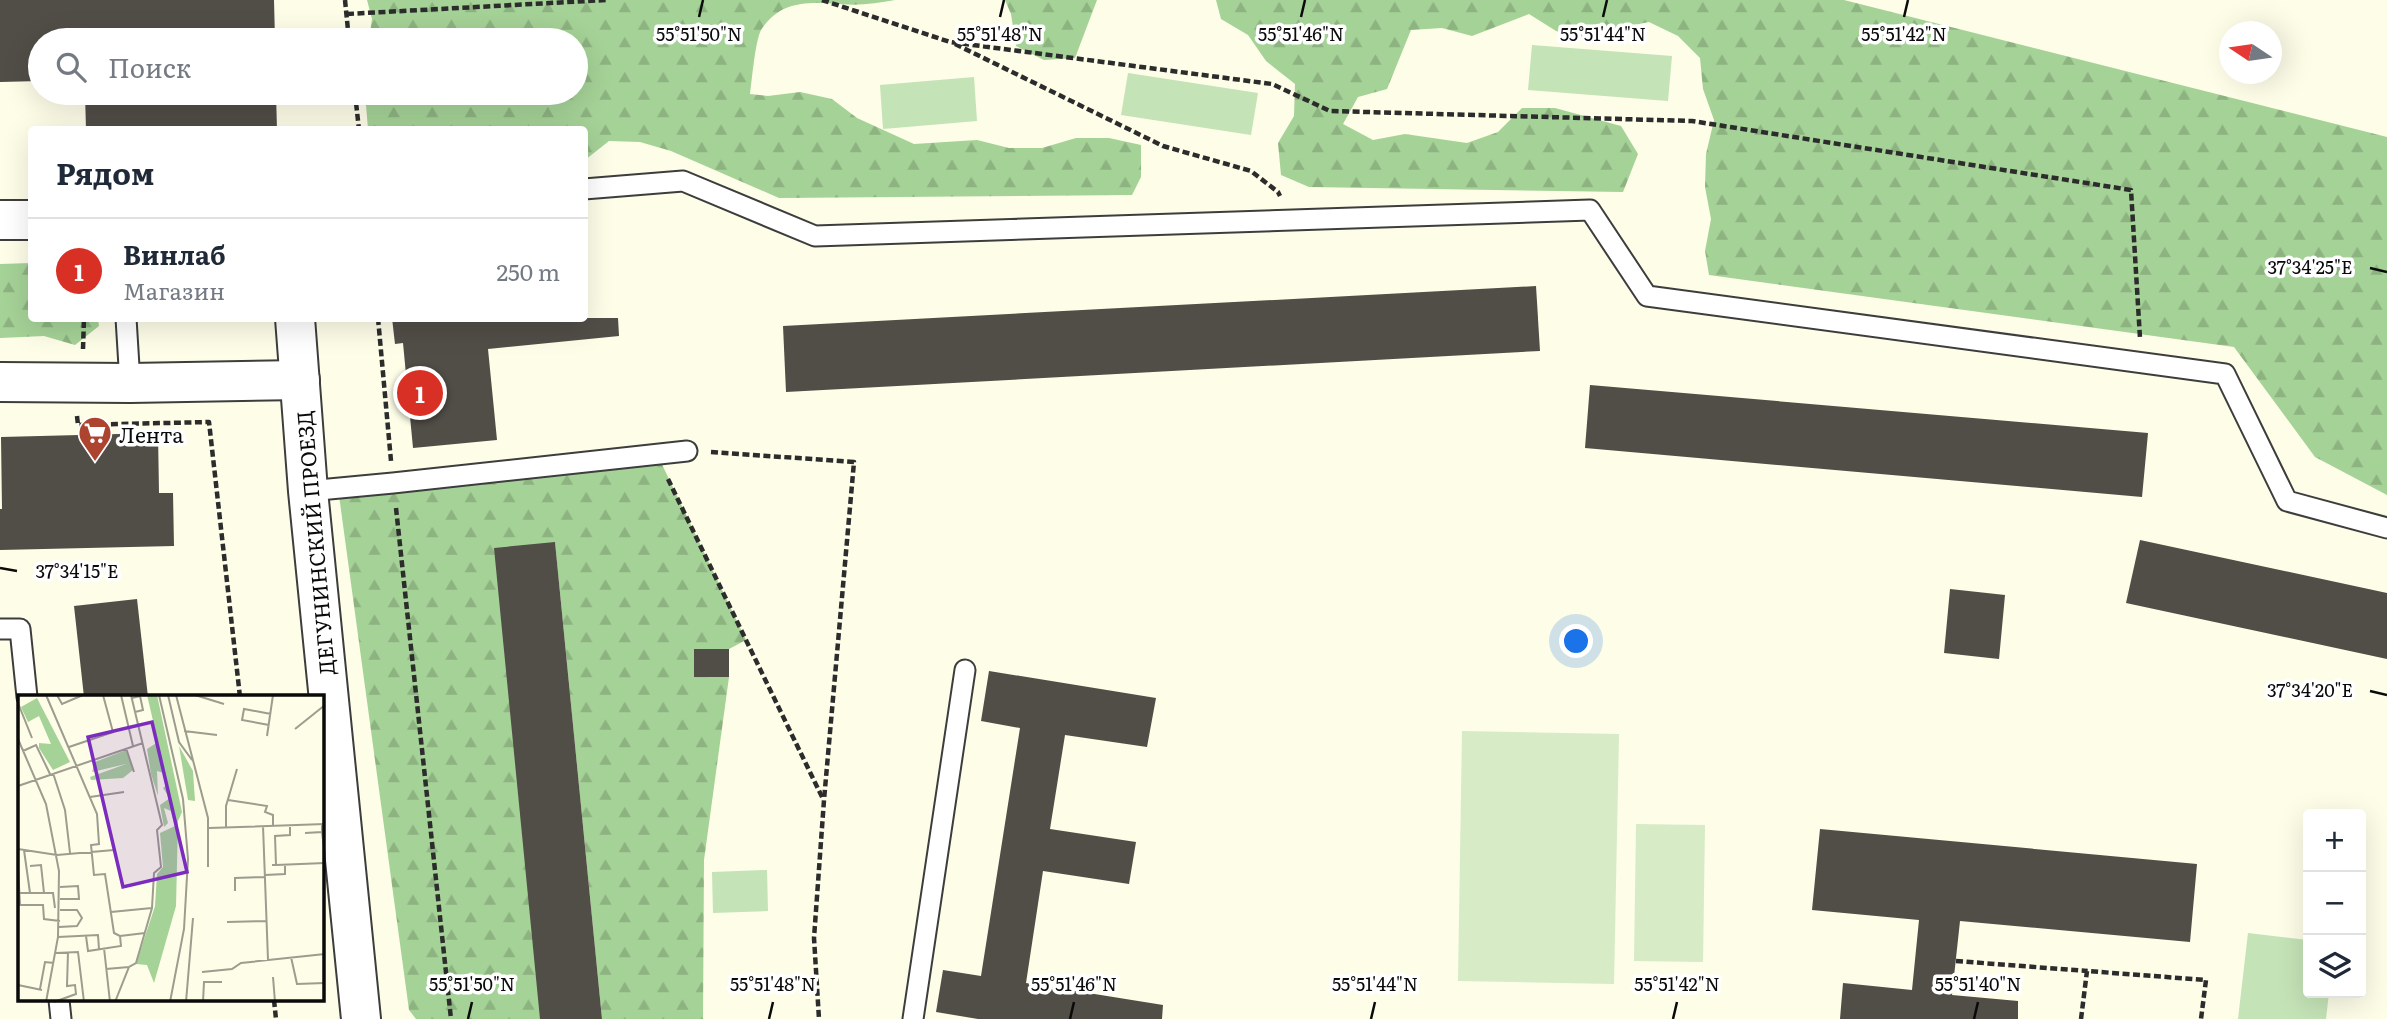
<!DOCTYPE html>
<html lang="ru">
<head>
<meta charset="utf-8">
<style>
	:root { --surface:#fff; --page:#f6f6f7; --text:#1f2937; --muted:#747a83; --line:#e0e1e3; --accent:#d93025 }
	body { margin:0; font-family:Literata,serif; background:var(--page); color:var(--text) }
	.controls { position:absolute; right:21px; bottom:21px; display:grid; overflow:hidden; border-radius:7px; box-shadow:0 7px 28px #0002 }
	.controls button { width:63px; height:63px; display:grid; place-items:center; padding:0; border:0; border-bottom:2px solid var(--line); background:var(--surface); color:var(--text); font:35px sans-serif }
	.compass { position:absolute; left:2219px; top:21px; width:63px; height:63px; border-radius:50%; background:var(--surface); box-shadow:0 7px 28px #0002; rotate:283deg }
	.you { position:absolute; left:1577px; top:642px; width:24px; height:24px; margin:-18px; border:5px solid #fff; border-radius:50%; background:#1a73e8; box-shadow:0 0 0 10px #1a73e833 }
	.badge { display:grid; place-items:center; width:46px; height:46px; border-radius:50%; background:var(--accent); color:#fff; font-size:23px; font-weight:700 }
	.pin { position:absolute; translate:-50% -50%; border:4px solid #fff; box-shadow:0 2px 7px #0006 }
	.list { margin:0; padding:0; list-style:none }
	h2 { display:flex; justify-content:space-between; align-items:center; height:91px; margin:0; padding:0 28px; font-size:30px }
	h2 small { font-size:23px; font-weight:400; color:var(--muted) }
	.list li { display:grid; grid-template-columns:46px 1fr auto; gap:21px; align-items:center; box-sizing:border-box; height:105px; padding:0 28px; border-top:2px solid var(--line) }
	.list b { display:block; font-size:26px; white-space:nowrap }
	.list p { margin:0; font-size:23px; white-space:nowrap; color:var(--muted) }
	.list em { font-size:23px; font-style:normal; color:var(--muted) }
	.icon { flex:none; width:38px; height:38px; fill:none; stroke:currentColor; stroke-width:2; stroke-linecap:round; stroke-linejoin:round }
	.map { position:relative; flex:none; width:2387px; height:1019px; overflow:hidden }
	.search { position:absolute; background:var(--surface); box-shadow:0 7px 28px #0002; left:28px; top:28px; width:560px; height:77px; display:flex; align-items:center; gap:18px; box-sizing:border-box; padding:0 24px; border-radius:38px; color:var(--muted); font-size:26px }
	.panel { position:absolute; background:var(--surface); box-shadow:0 7px 28px #0002; left:28px; top:126px; width:560px; height:196px; border-radius:7px }
	.map>svg:first-child { display:block }
	.forest { fill:url(#forest-firs) }
	.park { fill:#c4e3b6 }
	.pitch { fill:#d7ebc7 }
	.building { fill:#514d47 }
	.lines { fill:none; stroke-linecap:round; stroke-linejoin:round }
	.service-casing { stroke:#3d3d3d; stroke-width:23 }
	.minor-casing { stroke:#3d3d3d; stroke-width:42 }
	.path { stroke:#2c2c2c; stroke-width:4.5; stroke-dasharray:7 3.5; stroke-linecap:butt }
	.service { stroke:#fff; stroke-width:19 }
	.minor { stroke:#fff; stroke-width:38 }
	.ticks { fill:none; stroke:#0a0a0a; stroke-width:2.5 }
	.labels { text-anchor:middle; dominant-baseline:central; stroke-width:7; stroke-linejoin:round; paint-order:stroke }
	.poi-label { font-size:21px; fill:#0a0a0a; stroke:#fff; text-anchor:start }
	.street-label { font-size:21px; fill:#0a0a0a; stroke:#fff }
	.inset-road { fill:none; stroke:#9c9c8f; stroke-width:2 }
	.view { fill:#7b2cbf; fill-opacity:0.15; stroke:#7b2cbf; stroke-width:3.5 }
	.inset-edge { fill:none; stroke:#0a0a0a; stroke-width:3.5 }
	.ticks-label { font-size:18px; text-anchor:middle; fill:#0a0a0a; stroke:#fff; stroke-width:7; stroke-linejoin:round; paint-order:stroke }
</style>
</head>
<body>
<div class="map">
<svg width="2387" height="1019" viewBox="0 0 2387 1019">
	<defs>
		<pattern id="forest-firs" width="22" height="20" patternUnits="userSpaceOnUse" patternTransform="scale(1.75)"><rect width="22" height="20" fill="#a5d297"/><path d="M5 1l3.5 6h-7zM16 11l3.5 6h-7z" fill="#8db381"/></pattern>
	</defs>
	<rect width="100%" height="100%" fill="#fdfde8"/>
	<g class="forest">
		<path d="M367,0H895C877,3 859,6 841,4C807,2 781,0 761,30C755,42 752,80 750,94L768,96L800,92L832,99L857,118L914,144L977,140L1009,148H1042L1076,138H1109L1141,145V177L1132,195L779,198L671,151L640,142L609,141L585,160L584,130L368,129L365,93H576V40H369L372,19Z"/>
		<path d="M1005,0H1097L1075,58L1044,60L1016,46L1011,14Z"/>
		<path d="M1216,0H1844L2387,137V495L2315,457L2234,347L1709,275L1705,251L1711,219L1705,187L1706,154L1714,120L1703,89L1700,58L1678,36L1649,22L1619,28L1587,40L1556,31L1529,14L1472,36L1442,28L1411,30L1387,89L1358,97L1343,124L1373,140L1405,134L1467,143L1498,132L1522,108H1555L1621,126L1638,154L1623,192L1309,187L1281,175L1278,143L1294,116L1295,84L1266,61L1248,35L1221,19Z"/>
		<path d="M31,263L32,318L98,319L99,326L75,345L44,336L0,338V264Z"/>
		<path d="M657,454L746,640L729,649L694,650V677H729L704,860L703,1019H602L555,542L540,1019H416L409,1010L338,488Z"/>
	</g>
	<g class="park">
		<path d="M1532,45L1672,56L1668,101L1528,90Z"/>
		<path d="M1128,73L1258,93L1251,135L1121,115Z"/>
		<path d="M974,77L977,121L883,129L880,85Z"/>
		<path d="M767,870L768,911L713,913L712,872Z"/>
		<path d="M2248,933L2308,940V993H2329L2326,1019H2238Z"/>
	</g>
	<g class="pitch">
		<path d="M1462,731L1619,734L1614,984L1458,981Z"/>
		<path d="M1636,824L1705,825L1703,962L1634,961Z"/>
	</g>
	<g class="building">
		<path d="M0,0H274L275,40H40V81L0,82Z"/>
		<path d="M85,93H276L277,130H86Z"/>
		<path d="M1536,286L1540,351L786,392L783,326Z"/>
		<path d="M392,318H618L619,336L488,349L497,440L413,448L403,343L395,344Z"/>
		<path d="M1590,385L2148,433L2142,497L1585,448Z"/>
		<path d="M158,433L159,493H173L174,546L0,550V509H2L1,437Z"/>
		<path d="M2140,540L2387,593V659L2126,603Z"/>
		<path d="M555,542L602,1019H540L494,548Z"/>
		<path d="M1950,589L2005,595L1999,659L1944,653Z"/>
		<path d="M137,599L148,697H84L74,606Z"/>
		<rect x="694" y="649" width="35" height="28"/>
		<path d="M989,671L1156,698L1147,747L1065,735L1050,829L1136,842L1129,884L1043,871L1026,983L1163,1005L1162,1019H978L936,1012L943,970L981,976L1020,728L981,721Z"/>
		<path d="M1820,829L2197,864L2190,942L1960,921L1952,995L2018,1001V1019H1840L1843,983L1912,990L1919,920L1812,910Z"/>
	</g>
	<g class="lines">
		<defs>
			<g id="service">
				<path d="M584,189L683,181L815,236L1590,210L1647,296L2225,374L2287,501L2387,528"/>
				<path d="M126,318L130,383"/>
				<path d="M308,491L393,483L687,451"/>
				<path d="M0,629H20L27,697"/>
				<path d="M59,1000L61,1019"/>
				<path d="M913,1019L965,670"/>
			</g>
			<g id="minor">
				<path d="M0,220H32"/>
				<path d="M295,318L308,491L361,1019"/>
				<path d="M0,382L130,383L300,380"/>
			</g>
		</defs>
		<use href="#service" class="service-casing"/>
		<use href="#minor" class="minor-casing"/>
		<g class="path">
			<path d="M345,0L349,40"/>
			<path d="M822,0L950,42L1272,84L1330,111L1692,121L2131,190L2140,338"/>
			<path d="M347,14L606,0"/>
			<path d="M955,44L1163,146L1251,171L1278,192L1280,196"/>
			<path d="M355,93L359,130"/>
			<path d="M378,318L391,461"/>
			<path d="M83,349L84,318"/>
			<path d="M77,416L78,425L209,422L240,697"/>
			<path d="M711,452L854,462L824,800L814,938L819,1019"/>
			<path d="M668,479L823,799"/>
			<path d="M396,508L451,1019"/>
			<path d="M1956,961L2087,971"/>
			<path d="M274,1000L276,1019"/>
			<path d="M2081,1019L2087,971L2206,980L2201,1019"/>
		</g>
		<use href="#service" class="service"/>
		<use href="#minor" class="minor"/>
	</g>
	<path class="ticks" d="M699,17L703,0M1000,17L1004,0M1301,17L1305,0M1603,17L1607,0M1904,17L1908,0M2370,268L2387,272M0,568L17,571M2370,691L2387,695M468,1019L472,1002M769,1019L773,1002M1070,1019L1074,1002M1371,1019L1375,1002M1673,1019L1677,1002M1974,1019L1978,1002"/>
	<defs>
		<symbol id="supermarket-pin" viewBox="-11 -11 22 30"><path d="M0 17L-7.5 6A9.5 9.5 0 1 1 7.5 6Z" fill="#ac4430" stroke="#fff"/><path d="M-6-5.5h2.5l.6 2H6L4.5 2H-2.5L-4.4-4H-6ZM-1.5 3.2a1.3 1.3 0 1 0 .1 0ZM3 3.2a1.3 1.3 0 1 0 .1 0Z" fill="#fff"/></symbol>
	</defs>
	<g fill-rule="evenodd">
		<use href="#supermarket-pin" x="76" y="414" width="38" height="52"/>
	</g>
	<g class="labels">
		<g class="poi-label">
			<text x="119" y="433">Лента</text>
		</g>
		<g class="street-label">
			<text transform="translate(314 543) rotate(-95)">ДЕГУНИНСКИЙ ПРОЕЗД</text>
		</g>
	</g>
	<g transform="translate(18 695)">
		<rect width="306" height="306" fill="#fdfde8"/>
		<path d="M129,0H139L164,117L160,126L158,211L136,288L129,270L118,269L137,211L139,179L145,172L142,138L157,131L153,116L146,113L150,128L146,132L142,110L152,103L145,93L149,90L146,78L139,76L140,101L133,79L129,54L140,47ZM19,3L52,67L35,75L21,53V48L33,49L21,21L10,27L3,12ZM161,51L175,76L177,106L170,105ZM108,55L115,75L105,83L73,85L72,82L108,69L74,77L77,67Z" fill="#a5d297"/>
		<path class="inset-road" d="M28,0L79,119L81,149L73,150L76,180L87,179L96,238L102,241L103,251L70,256L68,241M39,0L44,9L65,0M103,0L115,51M141,0L165,104L170,164L166,234L152,307M150,0L161,47L174,65M158,0L190,123V172M177,0L206,9M114,3L122,1L125,15L117,17M0,8L14,43M251,30L224,25L226,14L253,19M277,34L307,10M166,36L199,40M249,41L255,0M0,44L28,109L41,176L40,242L28,307M51,52L95,37L85,0M108,53L116,77M5,56L18,50L32,79M35,78L47,115L52,158M0,91L125,48M72,102L106,97M210,105L249,111L247,117L255,120V131M245,131L250,265M191,133L307,129M208,133V111L219,74M304,137L307,160M287,138L304,137V129M0,154L39,160L96,155M6,155L12,198M254,170H258L257,141L272,140V130M258,170L307,168M12,171L23,170L26,198M0,173L2,210H25L26,224L42,226M247,180L267,179V170M42,192L60,191L61,204H42M217,196V183L247,182M1,198H35L37,213M93,217L134,213M209,227L249,226M41,232L59,231L64,223L59,215H42M102,241L127,238M40,242L80,240L81,254M86,253L92,307M38,258L60,257L66,307M273,262L279,289L307,288M88,274L111,272M184,277L214,274L223,268L307,259M255,282L257,307M0,290L24,295M22,294L27,267L36,268M36,307L58,299L57,290L49,291L50,257M97,307L111,272L118,268L134,213L136,178L143,172L139,135L144,130L113,0M168,307L175,223M185,307L186,287H204"/>
		<path class="view" d="M134,27L169,177L105,192L70,42Z"/>
		<rect width="306" height="306" class="inset-edge"/>
	</g>
	<g class="ticks-label">
		<text x="699" y="41">55°51'50"N</text>
		<text x="1000" y="41">55°51'48"N</text>
		<text x="1301" y="41">55°51'46"N</text>
		<text x="1603" y="41">55°51'44"N</text>
		<text x="1904" y="41">55°51'42"N</text>
		<text x="2310" y="274">37°34'25"E</text>
		<text x="77" y="578">37°34'15"E</text>
		<text x="2310" y="697">37°34'20"E</text>
		<text x="472" y="991">55°51'50"N</text>
		<text x="773" y="991">55°51'48"N</text>
		<text x="1074" y="991">55°51'46"N</text>
		<text x="1375" y="991">55°51'44"N</text>
		<text x="1677" y="991">55°51'42"N</text>
		<text x="1978" y="991">55°51'40"N</text>
	</g>
</svg>
<div class="controls">
<button>+</button>
<button>−</button>
<button><svg class="icon" aria-label="layers" viewBox="0 0 24 24"><path d="M12 4l9 5-9 5-9-5zM3 14l9 5 9-5"/></svg></button>
</div>
<svg class="compass" viewBox="-18 -18 36 36"><path d="M0-13l5 13h-10z" fill="#e53935"/><path d="M0 13l5-13h-10z" fill="#747a83"/></svg>
<div class="you"></div>
<div class="pin badge" style="left:420px;top:393px">1</div>
<div class="search"><svg class="icon" aria-label="search" viewBox="0 0 24 24"><circle cx="10" cy="10" r="6"/><path d="M15 15l6 6"/></svg>Поиск</div>
<section class="panel">
<h2>Рядом<small></small></h2>
<ul class="list">
<li><span class="badge">1</span><div><b>Винлаб</b><p>Магазин</p></div><em>250 m</em></li>
</ul>
</section>
</div>
</body>
</html>
